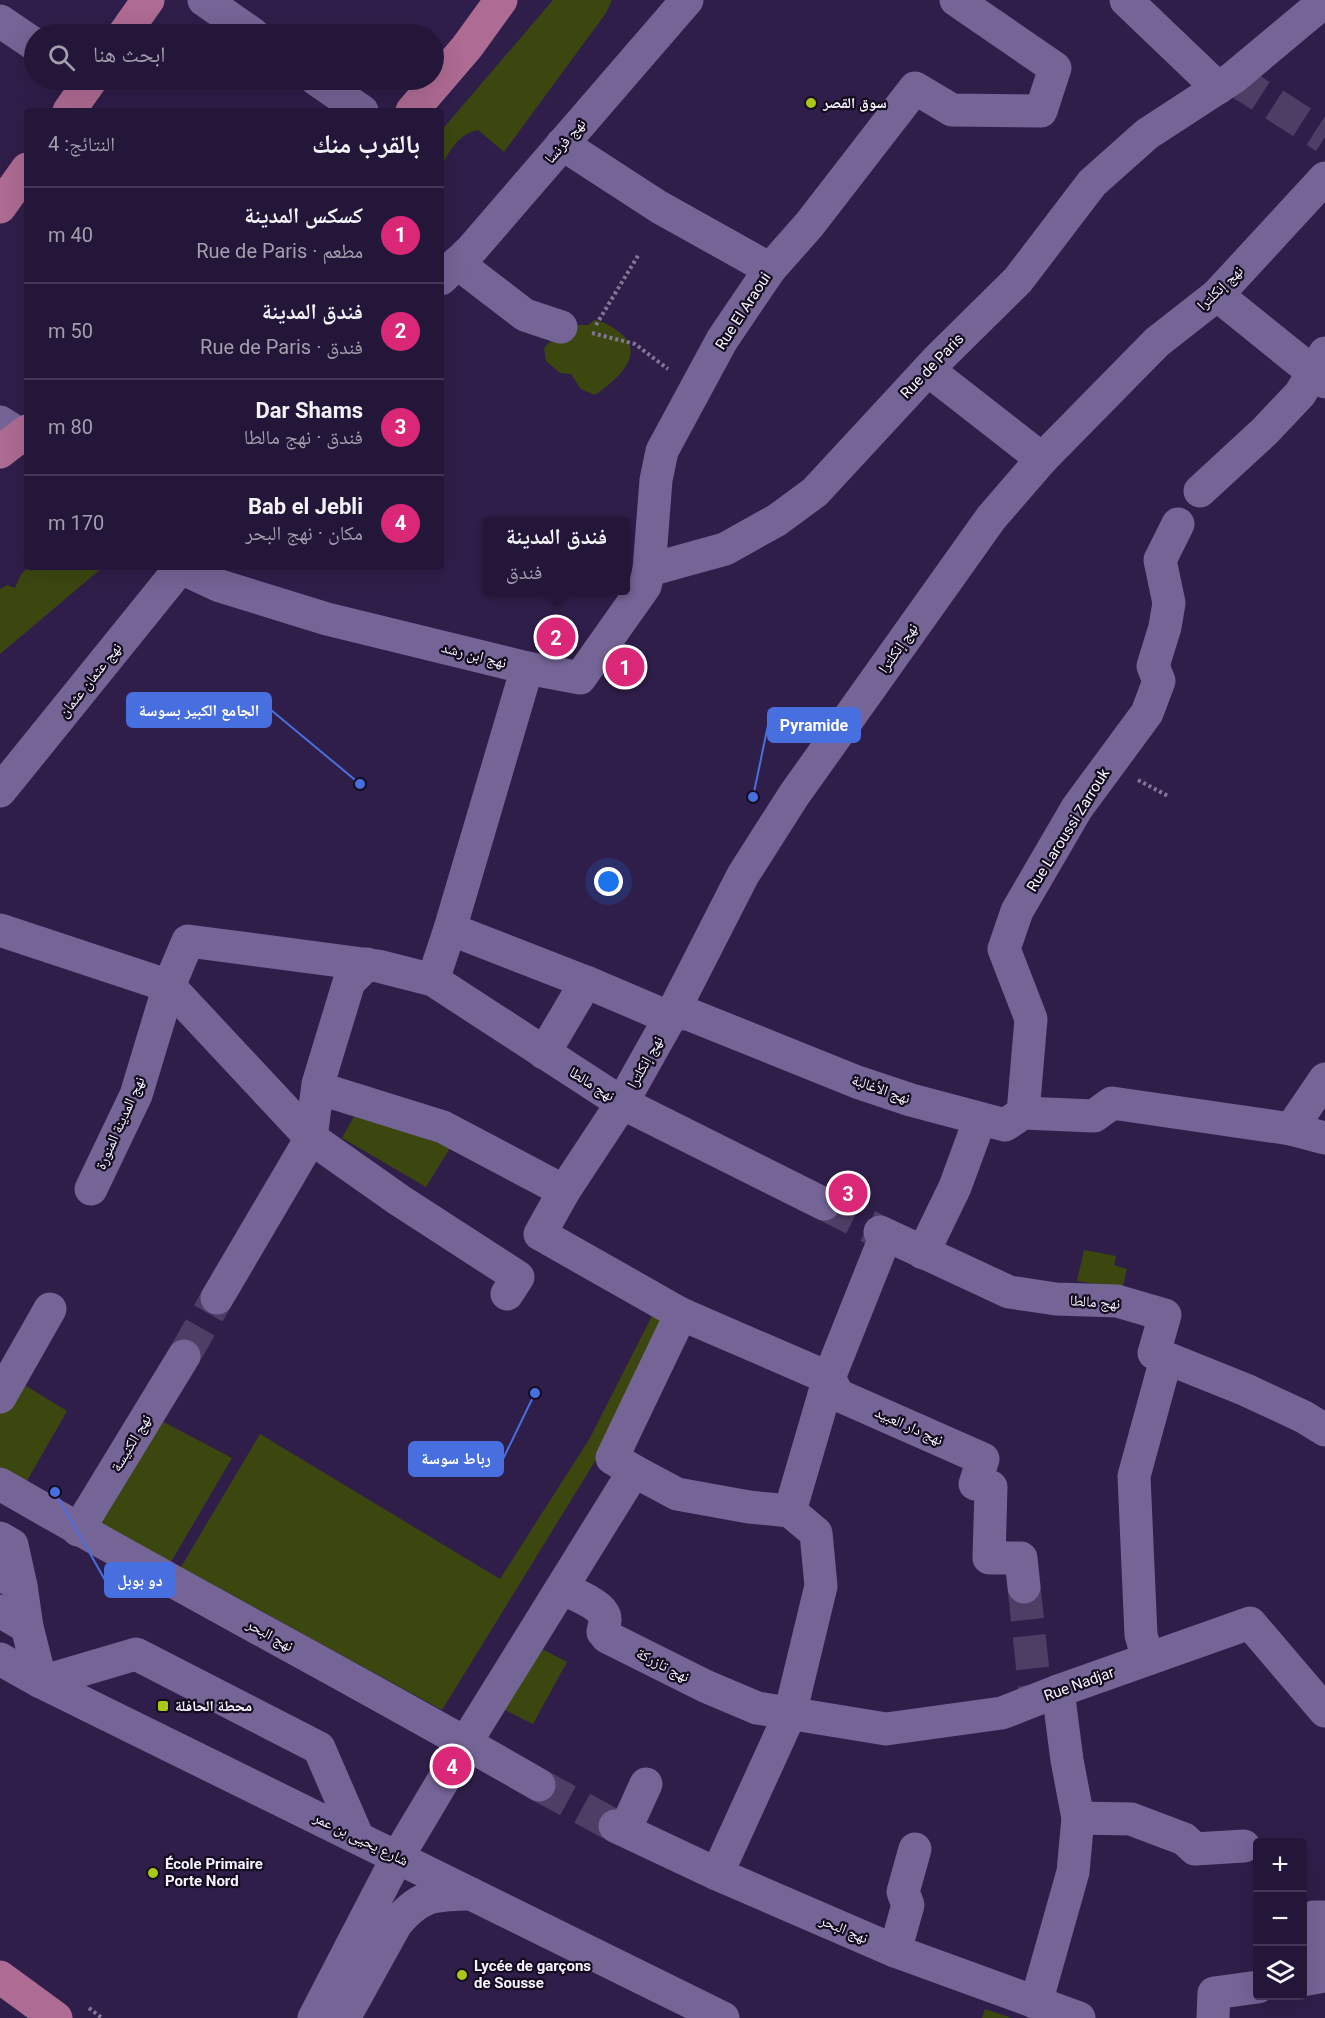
<!DOCTYPE html>
<html lang="ar">
<head>
<meta charset="utf-8">
<style>
	:root { --surface:#231638; --page:#2b1f40; --text:#f1f3f6; --muted:#a39fae; --line:#403553; --accent:#db2777 }
	body { margin:0; font-family:Roboto,"Noto Naskh Arabic",sans-serif; background:var(--page); color:var(--text); direction:rtl }
	.controls { position:absolute; right:18px; bottom:18px; display:grid; overflow:hidden; border-radius:6px; box-shadow:0 6px 24px #0002 }
	.controls button { width:54px; height:54px; display:grid; place-items:center; padding:0; border:0; border-bottom:2px solid var(--line); background:var(--surface); color:var(--text); font:30px sans-serif }
	.you { position:absolute; left:609px; top:882px; width:21px; height:21px; margin:-15px; border:4px solid #fff; border-radius:50%; background:#1a73e8; box-shadow:0 0 0 9px #1a73e833 }
	.badge { display:grid; place-items:center; width:39px; height:39px; border-radius:50%; background:var(--accent); color:#fff; font-size:20px; font-weight:700 }
	.pin { position:absolute; translate:-50% -50%; border:3px solid #fff; box-shadow:0 2px 6px #0006 }
	.popup { position:absolute; left:483px; top:517px; width:147px; height:78px; box-sizing:border-box; display:grid; place-content:center; border-radius:6px; background:var(--surface); filter:drop-shadow(0 2px 4px #0005); font-size:20px; white-space:nowrap; color:var(--muted) }
	.popup b { font-size:22px; color:var(--text) }
	.popup::after { content:''; position:absolute; left:50%; top:100%; margin-left:-12px; border:12px solid transparent; border-top-color:var(--surface) }
	.list { margin:0; padding:0; list-style:none }
	h2 { display:flex; justify-content:space-between; align-items:center; height:78px; margin:0; padding:0 24px; font-size:26px }
	h2 small { font-size:20px; font-weight:400; color:var(--muted) }
	.list li { display:grid; grid-template-columns:39px 1fr auto; gap:18px; align-items:center; box-sizing:border-box; height:96px; padding:0 24px; border-top:2px solid var(--line) }
	.list b { display:block; font-size:22px; white-space:nowrap }
	.list p { margin:0; font-size:20px; white-space:nowrap; color:var(--muted) }
	.list em { font-size:20px; font-style:normal; color:var(--muted) }
	.icon { flex:none; width:33px; height:33px; fill:none; stroke:currentColor; stroke-width:2; stroke-linecap:round; stroke-linejoin:round }
	.map { position:relative; flex:none; width:1325px; height:2018px; overflow:hidden; direction:ltr }
	.search { position:absolute; background:var(--surface); box-shadow:0 6px 24px #0002; left:24px; top:24px; width:420px; height:66px; display:flex; align-items:center; gap:15px; box-sizing:border-box; padding:0 21px; border-radius:33px; color:var(--muted); font-size:22px }
	.panel { position:absolute; background:var(--surface); box-shadow:0 6px 24px #0002; left:24px; top:108px; width:420px; height:462px; border-radius:6px; direction:rtl }
	.map>svg:first-child { display:block }
	.green { fill:#3c4710 }
	.lines { fill:none; stroke-linecap:round; stroke-linejoin:round }
	.minor-tunnel { stroke:#4d3e65; stroke-width:33; stroke-dasharray:33 16; stroke-linecap:butt }
	.path { stroke:#827796; stroke-width:4; stroke-dasharray:3 3; stroke-linecap:butt }
	.minor { stroke:#756496; stroke-width:33 }
	.major { stroke:#ae6b93; stroke-width:33 }
	.poi-dot { fill:#aac717; stroke:#140d20; stroke-width:2 }
	.labels { text-anchor:middle; dominant-baseline:central; stroke-width:4.5; stroke-linejoin:round; paint-order:stroke }
	.poi-label { font-size:15px; font-weight:bold; fill:#f6f3ff; stroke:#140d20; text-anchor:start }
	.street-label { font-size:15px; fill:#f6f3ff; stroke:#140d20 }
	.leader { fill:none; stroke:#486fe0; stroke-width:2 }
	.callout-dot { fill:#486fe0; stroke:#140d20; stroke-width:2 }
	.callout { fill:#486fe0; stroke:#486fe0; stroke-width:2 }
	.callout-label { font-size:16px; text-anchor:middle; font-weight:bold; fill:#fff }
</style>
</head>
<body>
<div class="map">
<svg width="1325" height="2018" viewBox="0 0 1325 2018">
	<rect width="100%" height="100%" fill="#2f1e4a"/>
	<g class="green">
		<path d="M553,0H612L606,13L504,152L478,130C458,134 450,151 441,167V131Z"/>
		<path d="M594,320C605,322 611,326 619,332C649,354 614,382 595,395L581,389L571,374L560,373L546,361L544,348L567,325H588Z"/>
		<path d="M29,567L102,568L0,654V589L7,585L15,588L21,574Z"/>
		<path d="M357,1111L450,1148L426,1187L342,1138Z"/>
		<path d="M1084,1250L1116,1256L1114,1265L1127,1269L1123,1286H1109L1077,1281Z"/>
		<path d="M654,1312L666,1319L605,1445L442,1710L181,1567L260,1434L500,1579L590,1438Z"/>
		<path d="M18,1381L67,1411L24,1486L0,1472V1414Z"/>
		<path d="M158,1419L232,1458L168,1567L98,1526Z"/>
		<path d="M542,1649L567,1662L533,1724L505,1710Z"/>
		<path d="M985,2009L1012,2018H982Z"/>
	</g>
	<g class="lines">
		<g class="minor-tunnel">
			<path d="M1233,78L1325,137"/>
			<path d="M824,1204L880,1232"/>
			<path d="M184,1356L217,1298"/>
			<path d="M1024,1587L1036,1700"/>
			<path d="M539,1785L615,1826"/>
		</g>
		<g class="path">
			<path d="M596,325L639,254"/>
			<path d="M592,333L635,344L668,369"/>
			<path d="M1138,780L1168,796"/>
			<path d="M89,2008L102,2018"/>
		</g>
		<g class="minor">
			<path d="M204,0L253,34"/>
			<path d="M1126,0L1218,88"/>
			<path d="M0,21L34,44"/>
			<path d="M317,80L362,111"/>
			<path d="M562,144L659,207L770,269"/>
			<path d="M457,263L525,315L561,327"/>
			<path d="M441,279L472,249L687,0"/>
			<path d="M1217,295L1325,382"/>
			<path d="M928,370L1042,459"/>
			<path d="M0,422L27,439"/>
			<path d="M1200,491L1265,431L1300,394L1325,353"/>
			<path d="M179,567L220,586L327,619L527,668L450,929L433,980"/>
			<path d="M649,570L656,480L662,451L722,340L770,269L809,225L915,88L952,110L1041,111L1055,68L956,0"/>
			<path d="M527,668L580,678L645,586L649,570L725,549L777,520L815,492L938,359L1018,280L1092,183L1147,134L1233,78L1325,1"/>
			<path d="M0,791L181,567"/>
			<path d="M450,929L586,982L661,1014H688L857,1082L911,1100L1005,1125L1023,1113L1094,1116L1112,1103L1291,1129L1325,1138"/>
			<path d="M0,930L169,986L311,1138L399,1200L518,1277L507,1294"/>
			<path d="M544,1053L586,982"/>
			<path d="M334,1093L443,1127L564,1191L540,1234L681,1314L612,1458L634,1471"/>
			<path d="M1023,1113L1031,1019L1004,949L1017,911L1077,808L1147,713L1159,681L1153,666L1165,627L1169,603L1160,560L1178,524"/>
			<path d="M1291,1129L1325,1079"/>
			<path d="M91,1189L136,1095L169,986L188,941L378,966L433,980L622,1103L824,1204"/>
			<path d="M564,1191L622,1103L672,1014L743,875L794,795L991,518L1042,459L1157,342L1217,295L1325,178"/>
			<path d="M880,1232L1009,1292L1056,1299L1117,1301L1165,1315L1154,1353L1246,1390L1304,1417L1325,1430"/>
			<path d="M923,1253L955,1187L980,1119"/>
			<path d="M217,1298L311,1138L318,1084L349,982L367,964"/>
			<path d="M681,1314L829,1378L838,1395L983,1459L975,1484L991,1487L989,1558H1021L1024,1587"/>
			<path d="M0,1397L50,1309"/>
			<path d="M0,1484C178,1587 361,1682 539,1785"/>
			<path d="M790,1511L829,1378L886,1235"/>
			<path d="M78,1530L184,1356"/>
			<path d="M0,1538L12,1545L21,1586"/>
			<path d="M0,1574L21,1586L27,1627"/>
			<path d="M562,1588C572,1593 597,1603 603,1613C607,1618 604,1626 603,1632L607,1637L705,1686L757,1708L886,1729L1002,1713L1058,1691L1250,1623L1325,1711"/>
			<path d="M0,1611L27,1627L41,1682L136,1654L319,1748L358,1838"/>
			<path d="M0,1659L41,1682L723,2018"/>
			<path d="M1148,1659L1141,1635L1134,1476L1166,1359"/>
			<path d="M1078,1818L1131,1819L1184,1839L1195,1849L1244,1846"/>
			<path d="M615,1826L717,1874L895,1951L1079,2018"/>
			<path d="M625,1830L646,1784"/>
			<path d="M895,1951L908,1905L903,1892L915,1849"/>
			<path d="M1302,1980L1319,1977L1314,1917H1325"/>
			<path d="M1036,2003L1073,1872L1078,1818L1067,1760L1058,1691"/>
			<path d="M314,2018L397,1858L466,1742L634,1471L677,1494L749,1507L790,1511L816,1533L821,1586L790,1714L717,1874"/>
			<path d="M344,2018L396,1924C420,1894 435,1895 471,1894"/>
			<path d="M1213,2018L1214,1993L1258,1987"/>
		</g>
		<g class="major">
			<path d="M124,34L148,0"/>
			<path d="M69,111L91,80"/>
			<path d="M412,111L467,47L501,0"/>
			<path d="M0,207L27,169"/>
			<path d="M0,452L27,431"/>
			<path d="M0,1977L56,2018"/>
		</g>
	</g>
	<g class="poi-dot">
		<circle cx="811" cy="103" r="6"/>
		<rect x="157" y="1700" width="12" height="12" rx="3"/>
		<circle cx="153" cy="1873" r="6"/>
		<circle cx="462" cy="1975" r="6"/>
	</g>
	<g class="labels">
		<g class="poi-label">
			<text x="823" y="103">سوق القصر</text>
			<text x="175" y="1706">محطة الحافلة</text>
			<text x="165" y="1864">École Primaire<tspan x="165" dy="17">Porte Nord</tspan></text>
			<text x="474" y="1966">Lycée de garçons<tspan x="474" dy="17">de Sousse</tspan></text>
		</g>
		<g class="street-label">
			<text transform="translate(565 141) rotate(-49)">نهج فرنسا</text>
			<text transform="translate(1220 288) rotate(-44)">نهج إنكلترا</text>
			<text transform="translate(743 311) rotate(-57)">Rue El Araoui</text>
			<text transform="translate(932 366) rotate(-46)">Rue de Paris</text>
			<text transform="translate(898 648) rotate(-55)">نهج إنكلترا</text>
			<text transform="translate(474 655) rotate(14)">نهج ابن رشد</text>
			<text transform="translate(90 680) rotate(-51)">نهج عثمان عثمان</text>
			<text transform="translate(1068 830) rotate(-58)">Rue Laroussi Zarrouk</text>
			<text transform="translate(645 1062) rotate(-61)">نهج إنكلترا</text>
			<text transform="translate(592 1084) rotate(32)">نهج مالطا</text>
			<text transform="translate(881 1089) rotate(19)">نهج الأغالبة</text>
			<text transform="translate(120 1123) rotate(-66)">نهج المدينة المنورة</text>
			<text transform="translate(1095 1302) rotate(4)">نهج مالطا</text>
			<text transform="translate(909 1426) rotate(24)">نهج دار العبيد</text>
			<text transform="translate(131 1443) rotate(-59)">نهج الكنيسة</text>
			<text transform="translate(270 1635) rotate(29)">نهج البحر</text>
			<text transform="translate(663 1665) rotate(27)">نهج تازركة</text>
			<text transform="translate(1079 1684) rotate(-20)">Rue Nadjar</text>
			<text transform="translate(361 1839) rotate(26)">شارع يحيى بن عمر</text>
			<text transform="translate(844 1929) rotate(23)">نهج البحر</text>
		</g>
	</g>
	<path class="leader" d="M360 784L271 710M753 797L768 725M535 1393L503 1459M55 1492L105 1580"/>
	<g class="callout-dot">
		<circle cx="360" cy="784" r="6"/>
		<circle cx="753" cy="797" r="6"/>
		<circle cx="535" cy="1393" r="6"/>
		<circle cx="55" cy="1492" r="6"/>
	</g>
	<g class="callout">
		<rect x="127" y="693" width="144" height="34" rx="6"/>
		<rect x="768" y="708" width="92" height="34" rx="6"/>
		<rect x="409" y="1442" width="94" height="34" rx="6"/>
		<rect x="105" y="1563" width="70" height="34" rx="6"/>
	</g>
	<g class="callout-label">
		<text x="199" y="716">الجامع الكبير بسوسة</text>
		<text x="814" y="731">Pyramide</text>
		<text x="456" y="1464">رباط سوسة</text>
		<text x="140" y="1586">دو بوبل</text>
	</g>
</svg>
<div class="controls">
<button>+</button>
<button>−</button>
<button><svg class="icon" aria-label="layers" viewBox="0 0 24 24"><path d="M12 4l9 5-9 5-9-5zM3 14l9 5 9-5"/></svg></button>
</div>
<div class="you"></div>
<div class="pin badge" style="left:625px;top:667px">1</div>
<div class="pin badge" style="left:556px;top:637px">2</div>
<div class="popup"><b>فندق المدينة</b>فندق</div>
<div class="pin badge" style="left:848px;top:1193px">3</div>
<div class="pin badge" style="left:452px;top:1766px">4</div>
<div class="search"><svg class="icon" aria-label="search" viewBox="0 0 24 24"><circle cx="10" cy="10" r="6"/><path d="M15 15l6 6"/></svg>ابحث هنا</div>
<section class="panel">
<h2>بالقرب منك<small>النتائج: 4</small></h2>
<ul class="list">
<li><span class="badge">1</span><div><b>كسكس المدينة</b><p>مطعم · Rue de Paris</p></div><em>40 m</em></li>
<li><span class="badge">2</span><div><b>فندق المدينة</b><p>فندق · Rue de Paris</p></div><em>50 m</em></li>
<li><span class="badge">3</span><div><b>Dar Shams</b><p>فندق · نهج مالطا</p></div><em>80 m</em></li>
<li><span class="badge">4</span><div><b>Bab el Jebli</b><p>مكان · نهج البحر</p></div><em>170 m</em></li>
</ul>
</section>
</div>
</body>
</html>
